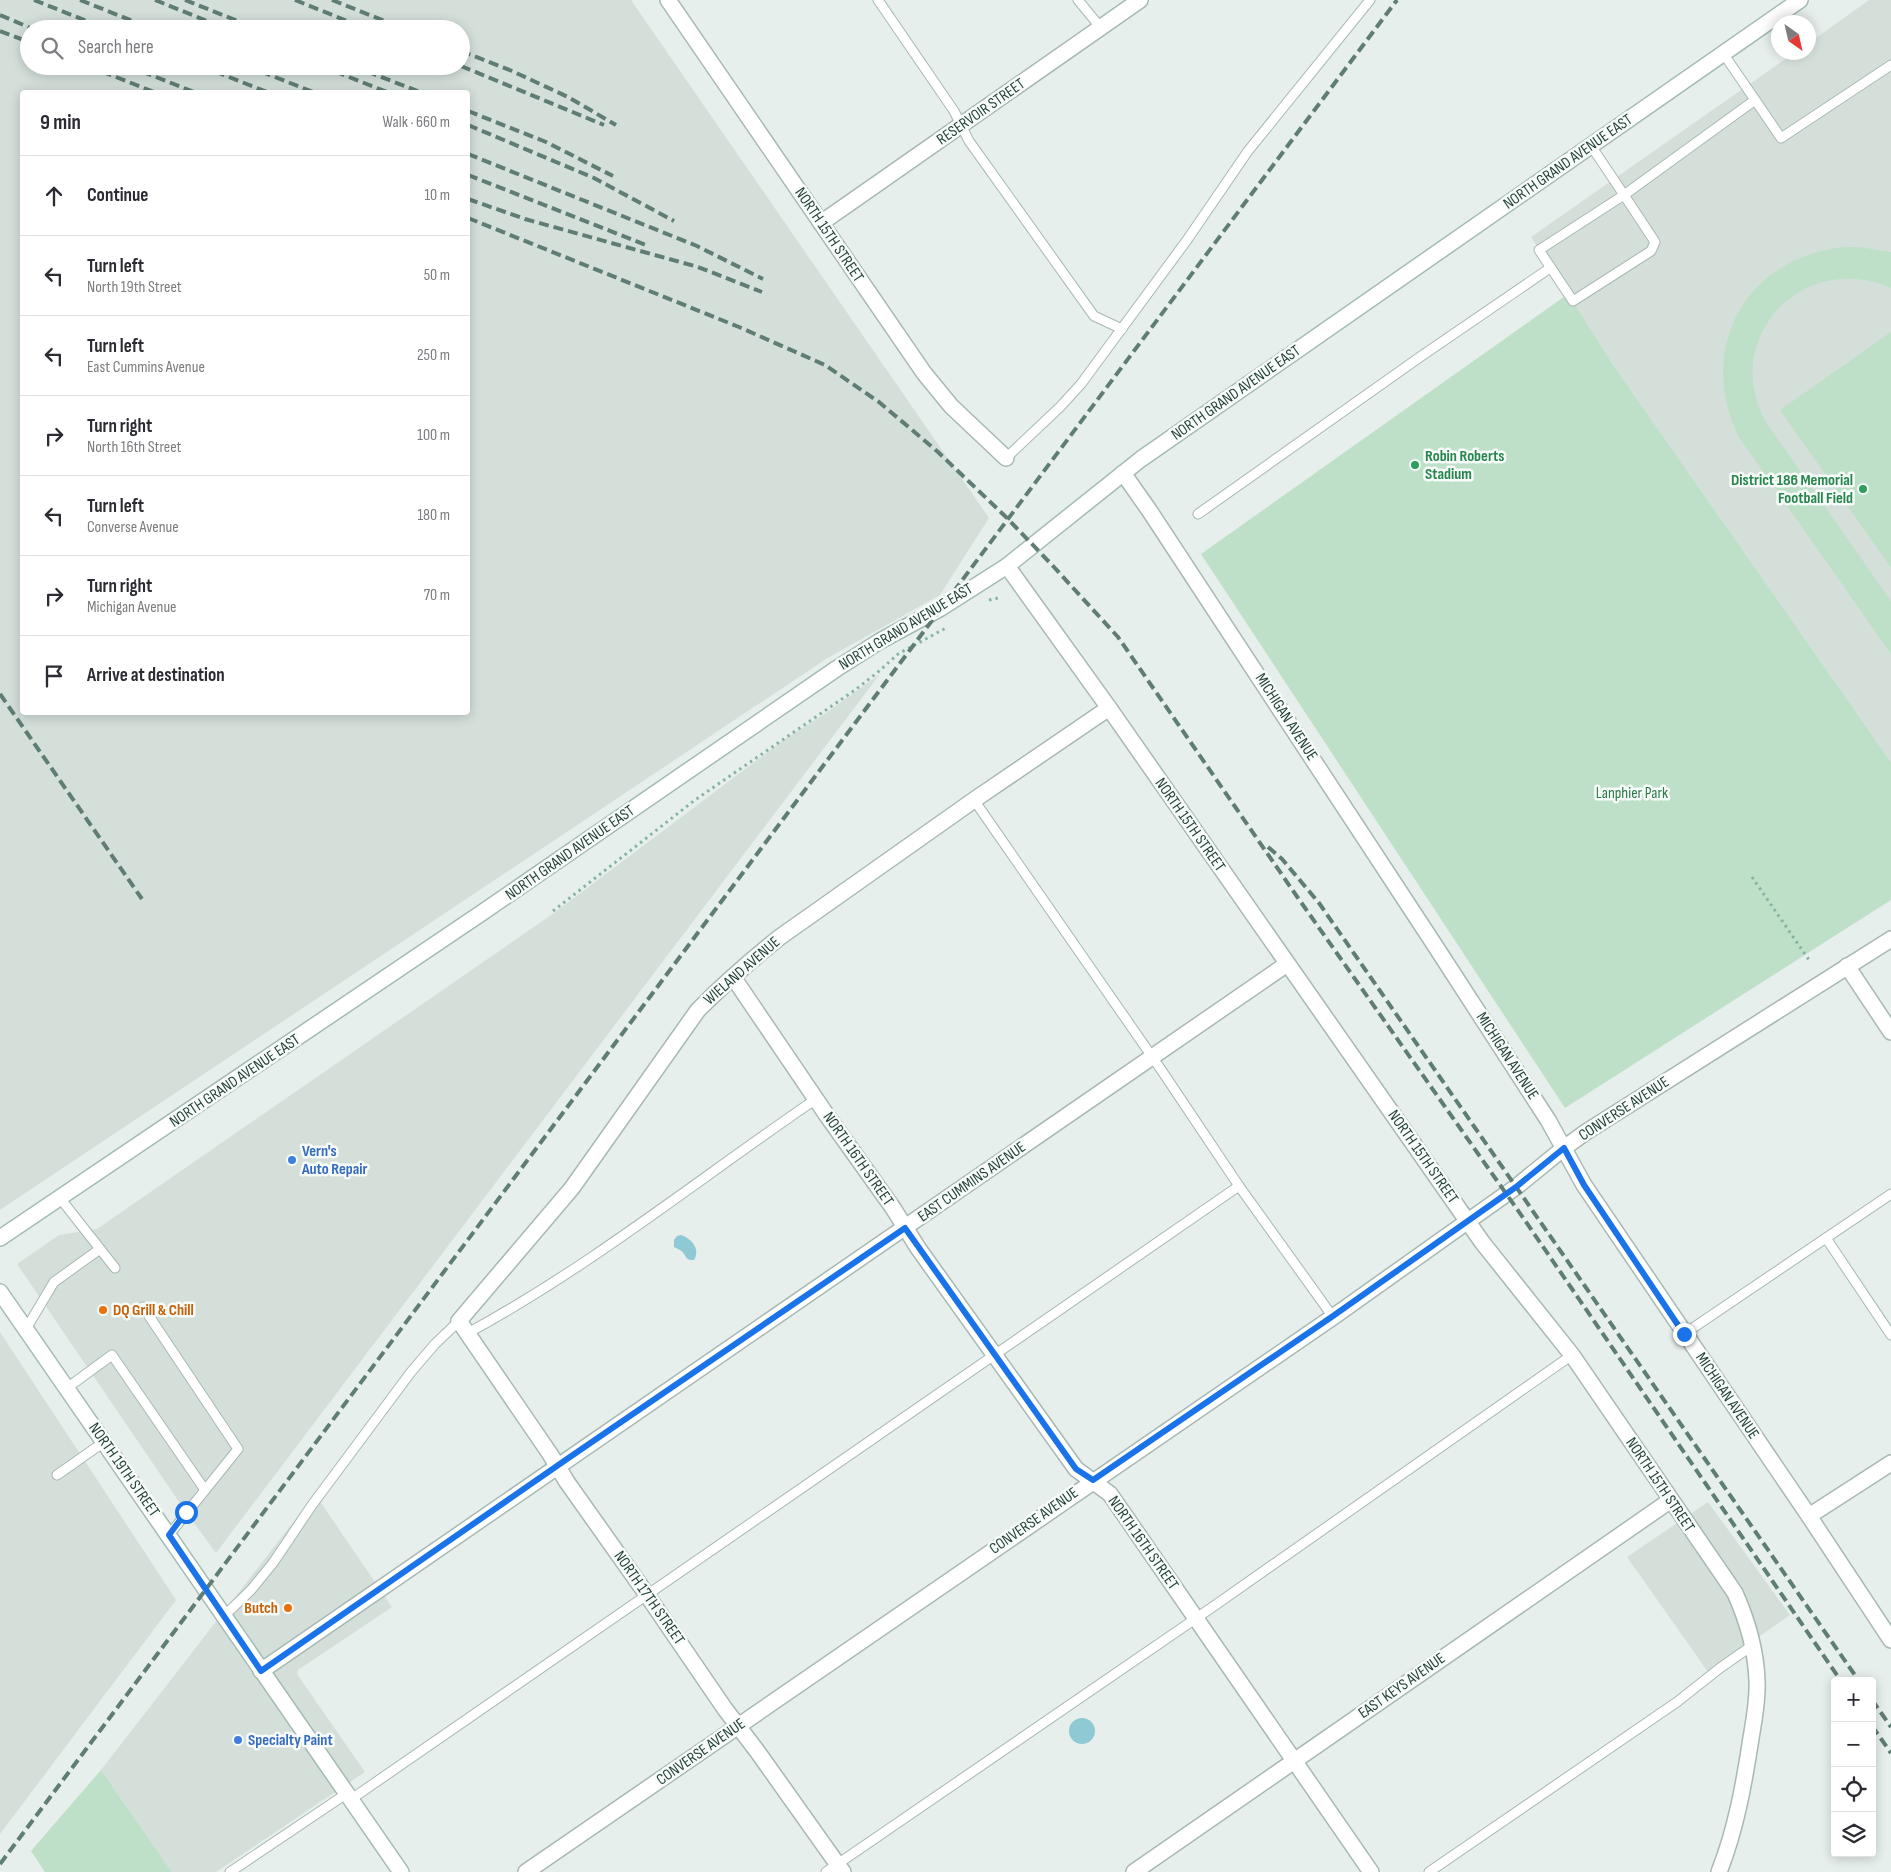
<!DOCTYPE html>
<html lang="en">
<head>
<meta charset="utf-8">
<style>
	:root { --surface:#fff; --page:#f2f2f3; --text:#2b2b33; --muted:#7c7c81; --line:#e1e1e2 }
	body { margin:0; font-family:"Sofia Sans Condensed",sans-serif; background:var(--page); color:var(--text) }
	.controls { position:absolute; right:15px; bottom:15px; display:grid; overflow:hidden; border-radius:5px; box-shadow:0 2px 12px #0003 }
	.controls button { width:45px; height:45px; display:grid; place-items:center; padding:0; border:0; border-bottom:1px solid var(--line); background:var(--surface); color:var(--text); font:25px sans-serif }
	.compass { position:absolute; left:1771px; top:15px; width:45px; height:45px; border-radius:50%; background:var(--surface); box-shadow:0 2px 12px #0003; rotate:146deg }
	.stop { position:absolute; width:15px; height:15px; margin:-11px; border:4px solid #1a73e8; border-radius:50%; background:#fff }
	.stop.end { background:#1a73e8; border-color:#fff; box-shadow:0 1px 5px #0008 }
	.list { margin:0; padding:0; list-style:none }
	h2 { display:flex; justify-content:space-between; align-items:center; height:65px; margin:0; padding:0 20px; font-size:21px }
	h2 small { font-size:16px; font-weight:400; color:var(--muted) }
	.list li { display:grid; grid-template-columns:32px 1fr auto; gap:15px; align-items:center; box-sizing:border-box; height:80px; padding:0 20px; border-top:1px solid var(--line) }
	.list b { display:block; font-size:19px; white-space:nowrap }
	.list p { margin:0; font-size:16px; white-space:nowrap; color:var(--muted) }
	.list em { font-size:16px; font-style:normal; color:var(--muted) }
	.icon { flex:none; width:28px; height:28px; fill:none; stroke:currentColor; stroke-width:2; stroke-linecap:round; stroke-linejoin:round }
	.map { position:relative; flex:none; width:1891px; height:1872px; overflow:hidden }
	.search { position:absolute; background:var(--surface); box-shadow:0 2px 12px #0003; left:20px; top:20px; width:450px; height:55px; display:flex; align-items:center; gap:12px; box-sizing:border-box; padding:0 18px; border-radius:28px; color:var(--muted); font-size:19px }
	.panel { position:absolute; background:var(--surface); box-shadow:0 2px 12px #0003; left:20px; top:90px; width:450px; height:625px; border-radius:5px }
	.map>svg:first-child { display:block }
	.built { fill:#d4dfda; fill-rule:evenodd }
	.green { fill:#bfe0c8 }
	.water { fill:#8ec9d4 }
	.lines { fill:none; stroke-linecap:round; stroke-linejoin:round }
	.lane-casing { stroke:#a8b8b2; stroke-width:11 }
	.street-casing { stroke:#a8b8b2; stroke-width:18 }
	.secondary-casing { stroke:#a4bbb3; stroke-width:18 }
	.path { stroke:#86b3a5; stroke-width:3; stroke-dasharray:2.5 4; stroke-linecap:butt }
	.lane { stroke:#fff; stroke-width:9 }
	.street { stroke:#fff; stroke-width:15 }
	.secondary { stroke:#fff; stroke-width:15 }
	.rail { stroke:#5f7d75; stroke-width:4; stroke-dasharray:10 5; stroke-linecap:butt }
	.route { stroke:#1a73e8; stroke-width:6 }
	.leisure-dot { fill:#2e9e5b; stroke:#f7fbf9; stroke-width:2 }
	.shop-dot { fill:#3f7fe0; stroke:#f7fbf9; stroke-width:2 }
	.food-dot { fill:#e8710a; stroke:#f7fbf9; stroke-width:2 }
	.labels { text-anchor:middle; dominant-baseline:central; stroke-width:5; stroke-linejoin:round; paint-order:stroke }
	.street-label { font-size:16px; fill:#24423a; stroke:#f7fbf9 }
	.leisure-label { font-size:16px; font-weight:bold; fill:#27864d; stroke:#f7fbf9; text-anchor:start }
	.park-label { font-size:16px; fill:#2d7a4b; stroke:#f7fbf9 }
	.shop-label { font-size:16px; font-weight:bold; fill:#366cbe; stroke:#f7fbf9; text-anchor:start }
	.food-label { font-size:16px; font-weight:bold; fill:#c56008; stroke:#f7fbf9; text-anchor:start }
</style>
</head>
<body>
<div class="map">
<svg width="1891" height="1872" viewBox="0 0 1891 1872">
	<rect width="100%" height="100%" fill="#e6efeb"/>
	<g class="built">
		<path d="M0,0H631L989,518L940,595L826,659L0,1210ZM29,29H461V66H29ZM468,92V712H22V92Z"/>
		<path d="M1869,0H1891V762L1616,369L1531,237L1794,53L1808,52L1809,43Z"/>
		<path d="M880,674L216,1553L186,1512L17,1264L59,1235L97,1229L554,913L785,739L826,713Z"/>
		<path d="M0,1332L176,1600L0,1834Z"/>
		<path d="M315,1494L392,1607L298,1670L297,1674L365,1772L216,1872H172L101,1770Z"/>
		<path d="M1708,1502L1790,1615L1708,1672L1627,1557Z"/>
	</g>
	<g class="green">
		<path d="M1843,247H1859L1891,252V288C1802,249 1717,341 1768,425L1891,601V654L1738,436C1696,347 1746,258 1843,247Z"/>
		<path d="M1568,294L1616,369L1891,762V900L1565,1108L1201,554Z"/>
		<path d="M1891,332V568L1780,410Z"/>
		<path d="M101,1770L172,1872H45L31,1851Z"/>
	</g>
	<g class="water">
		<path d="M681,1235C691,1238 701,1249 694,1260C684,1261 687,1254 680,1250C678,1249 676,1248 674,1247V1240L677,1236Z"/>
		<circle cx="1082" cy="1731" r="13"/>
	</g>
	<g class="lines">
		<defs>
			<g id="lane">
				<path d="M878,0L954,111L969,141L1094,316L1122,329"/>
				<path d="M1078,0L1101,28"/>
				<path d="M1723,53L1781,138L1891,65"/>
				<path d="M1591,146C1613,178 1634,210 1655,242L1651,251L1573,301L1539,250L1624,195L1755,100"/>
				<path d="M1006,458L1060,407L1081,384L1187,240L1248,151L1370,0"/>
				<path d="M1198,514L1420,357L1550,268"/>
				<path d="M974,800L1162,1071L1239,1186L1333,1317"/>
				<path d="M60,1198L115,1268"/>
				<path d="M1826,1238L1891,1335"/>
				<path d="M143,1307L238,1449L169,1535"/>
				<path d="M26,1329L54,1282L100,1249"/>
				<path d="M466,1334C590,1267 700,1178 816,1099"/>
				<path d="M1684,1334L1891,1194"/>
				<path d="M67,1388L112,1355L205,1490"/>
				<path d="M57,1475L104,1442"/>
				<path d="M224,1616L251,1590L273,1563L312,1505L411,1372L435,1344L459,1321"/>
				<path d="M350,1800L1239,1186"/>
				<path d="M230,1872L346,1794"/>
				<path d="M826,1872L1214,1606L1572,1355"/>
				<path d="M1429,1872L1677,1702L1720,1668L1753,1645"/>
			</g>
			<g id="street">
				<path d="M668,0L924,373L951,406L1006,458"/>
				<path d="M821,223L1140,0"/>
				<path d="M1123,473L1149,510L1434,944L1548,1120L1584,1185L1809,1516L1891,1640"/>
				<path d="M1007,566L1109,708L1482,1242L1572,1355L1735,1593C1748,1622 1756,1649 1757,1681C1758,1700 1754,1720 1751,1738C1744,1784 1736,1829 1719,1872"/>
				<path d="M1847,966L1891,1032"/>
				<path d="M733,977L828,1117L893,1208L918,1248L1076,1469L1110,1494L1371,1872"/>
				<path d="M1809,1516L1891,1463"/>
				<path d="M261,1671L1287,964"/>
				<path d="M526,1872L1333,1317L1516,1187L1564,1148L1586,1132L1891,939"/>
				<path d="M843,1872L757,1751L725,1709L647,1595L567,1482L550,1454L459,1321L572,1188L698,1010C724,984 751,960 780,937L974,800L1109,708"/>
				<path d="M1134,1872L1671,1500"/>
			</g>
			<g id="secondary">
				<path d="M0,1238L483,912L836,669L880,641L941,608L1007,566L1141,459L1800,0"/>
				<path d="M0,1292L401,1872"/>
			</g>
		</defs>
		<use href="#lane" class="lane-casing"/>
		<use href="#street" class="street-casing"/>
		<use href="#secondary" class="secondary-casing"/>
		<g class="path">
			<path d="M989,600L998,598"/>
			<path d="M1752,877L1809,960"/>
			<path d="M553,911L695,800L855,690L878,672L898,654L946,628"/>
		</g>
		<use href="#lane" class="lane"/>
		<use href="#street" class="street"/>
		<use href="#secondary" class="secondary"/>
		<g class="rail">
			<path d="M34,0L107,29"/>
			<path d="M80,0L153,29"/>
			<path d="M155,0L227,29"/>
			<path d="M185,0L258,29"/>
			<path d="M295,0L367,29"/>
			<path d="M332,0L405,29"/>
			<path d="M0,15L33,29"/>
			<path d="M0,31L29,42"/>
			<path d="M461,51L512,71L568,97L616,125"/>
			<path d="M88,66L154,92"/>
			<path d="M128,66L194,92"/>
			<path d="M201,66L267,92"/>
			<path d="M247,66L313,92"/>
			<path d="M321,66L387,92"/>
			<path d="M353,66L420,92"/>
			<path d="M461,66L604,125"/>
			<path d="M468,111L546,142L613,176"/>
			<path d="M468,125L594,178L674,221"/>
			<path d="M468,154L697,246L763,279"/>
			<path d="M468,175L646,245"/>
			<path d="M468,199L525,219L698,267L762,292"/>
			<path d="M468,218L739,327L825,365L879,402L938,452L1007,518L1053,566L1118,637L1298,898L1524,1219L1841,1681"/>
			<path d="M0,694L142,899"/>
			<path d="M1268,847L1282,859L1319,903L1859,1681"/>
			<path d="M1872,1700L1891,1727"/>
			<path d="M1872,1726L1891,1753"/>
			<path d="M0,1864L1397,0"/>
		</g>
	</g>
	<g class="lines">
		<path class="route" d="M186,1512L169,1535L261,1671L567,1459L905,1228L1076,1469L1093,1480L1333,1316L1516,1187L1564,1148L1584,1185L1684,1334"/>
	</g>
	<g class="leisure-dot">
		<circle cx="1415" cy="465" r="5"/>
		<circle cx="1863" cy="489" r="5"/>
	</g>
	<g class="shop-dot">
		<circle cx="292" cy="1160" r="5"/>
		<circle cx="238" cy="1740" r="5"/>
	</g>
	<g class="food-dot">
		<circle cx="103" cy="1310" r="5"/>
		<circle cx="288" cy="1608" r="5"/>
	</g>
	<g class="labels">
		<g class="street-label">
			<text transform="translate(981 112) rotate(-35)">RESERVOIR STREET</text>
			<text transform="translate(1568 162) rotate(-35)">NORTH GRAND AVENUE EAST</text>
			<text transform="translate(829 235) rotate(56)">NORTH 15TH STREET</text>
			<text transform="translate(1236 393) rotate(-35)">NORTH GRAND AVENUE EAST</text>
			<text transform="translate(906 627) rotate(-31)">NORTH GRAND AVENUE EAST</text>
			<text transform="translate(1286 717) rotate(57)">MICHIGAN AVENUE</text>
			<text transform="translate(1190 825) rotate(55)">NORTH 15TH STREET</text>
			<text transform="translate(570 853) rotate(-35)">NORTH GRAND AVENUE EAST</text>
			<text transform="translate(742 971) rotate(-41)">WIELAND AVENUE</text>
			<text transform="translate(1507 1056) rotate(57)">MICHIGAN AVENUE</text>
			<text transform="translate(235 1081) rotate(-34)">NORTH GRAND AVENUE EAST</text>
			<text transform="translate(1624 1109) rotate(-33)">CONVERSE AVENUE</text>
			<text transform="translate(1423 1157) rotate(55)">NORTH 15TH STREET</text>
			<text transform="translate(858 1159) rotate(55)">NORTH 16TH STREET</text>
			<text transform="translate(972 1182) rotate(-35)">EAST CUMMINS AVENUE</text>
			<text transform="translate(1727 1396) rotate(56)">MICHIGAN AVENUE</text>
			<text transform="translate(124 1470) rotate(55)">NORTH 19TH STREET</text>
			<text transform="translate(1660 1485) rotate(56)">NORTH 15TH STREET</text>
			<text transform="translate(1034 1521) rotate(-35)">CONVERSE AVENUE</text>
			<text transform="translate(1143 1543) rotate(55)">NORTH 16TH STREET</text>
			<text transform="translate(649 1598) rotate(55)">NORTH 17TH STREET</text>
			<text transform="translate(1402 1686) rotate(-35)">EAST KEYS AVENUE</text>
			<text transform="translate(701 1752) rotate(-35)">CONVERSE AVENUE</text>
		</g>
		<g class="leisure-label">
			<text x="1425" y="456">Robin Roberts<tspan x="1425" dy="18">Stadium</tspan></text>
			<text x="1853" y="480" text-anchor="end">District 186 Memorial<tspan x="1853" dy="18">Football Field</tspan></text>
		</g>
		<g class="park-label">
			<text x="1632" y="793">Lanphier Park</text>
		</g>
		<g class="shop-label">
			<text x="302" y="1151">Vern's<tspan x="302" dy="18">Auto Repair</tspan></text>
			<text x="248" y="1740">Specialty Paint</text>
		</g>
		<g class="food-label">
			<text x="113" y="1310">DQ Grill &amp; Chill</text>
			<text x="278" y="1608" text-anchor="end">Butch</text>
		</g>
	</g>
</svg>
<div class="controls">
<button>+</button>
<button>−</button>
<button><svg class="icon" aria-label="locate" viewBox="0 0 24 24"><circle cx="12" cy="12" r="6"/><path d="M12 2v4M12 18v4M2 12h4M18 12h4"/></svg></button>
<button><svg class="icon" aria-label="layers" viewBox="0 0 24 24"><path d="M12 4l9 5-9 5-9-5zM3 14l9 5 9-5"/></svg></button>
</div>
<svg class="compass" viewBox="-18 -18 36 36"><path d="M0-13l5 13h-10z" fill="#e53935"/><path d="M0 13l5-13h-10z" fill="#7c7c81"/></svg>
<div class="stop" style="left:186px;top:1512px"></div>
<div class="stop end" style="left:1684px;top:1334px"></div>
<div class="search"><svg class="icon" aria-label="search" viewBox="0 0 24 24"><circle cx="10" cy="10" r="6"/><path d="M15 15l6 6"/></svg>Search here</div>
<section class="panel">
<h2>9 min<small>Walk · 660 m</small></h2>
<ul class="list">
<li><svg class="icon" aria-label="ahead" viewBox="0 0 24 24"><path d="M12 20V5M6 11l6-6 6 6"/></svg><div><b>Continue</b></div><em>10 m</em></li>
<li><svg class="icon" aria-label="left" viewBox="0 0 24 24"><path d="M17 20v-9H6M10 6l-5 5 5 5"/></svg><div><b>Turn left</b><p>North 19th Street</p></div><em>50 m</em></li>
<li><svg class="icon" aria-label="left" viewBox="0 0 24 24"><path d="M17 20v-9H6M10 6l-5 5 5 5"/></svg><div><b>Turn left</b><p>East Cummins Avenue</p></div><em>250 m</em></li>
<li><svg class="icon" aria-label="right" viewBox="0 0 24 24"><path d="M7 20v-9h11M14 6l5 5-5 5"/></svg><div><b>Turn right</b><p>North 16th Street</p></div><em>100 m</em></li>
<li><svg class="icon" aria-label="left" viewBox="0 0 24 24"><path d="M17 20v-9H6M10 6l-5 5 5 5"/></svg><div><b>Turn left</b><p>Converse Avenue</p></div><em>180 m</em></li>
<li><svg class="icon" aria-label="right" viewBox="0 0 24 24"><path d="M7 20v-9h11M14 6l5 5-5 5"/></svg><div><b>Turn right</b><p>Michigan Avenue</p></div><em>70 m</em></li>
<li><svg class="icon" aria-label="arrive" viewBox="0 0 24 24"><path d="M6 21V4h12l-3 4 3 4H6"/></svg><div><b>Arrive at destination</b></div></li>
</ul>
</section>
</div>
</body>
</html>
